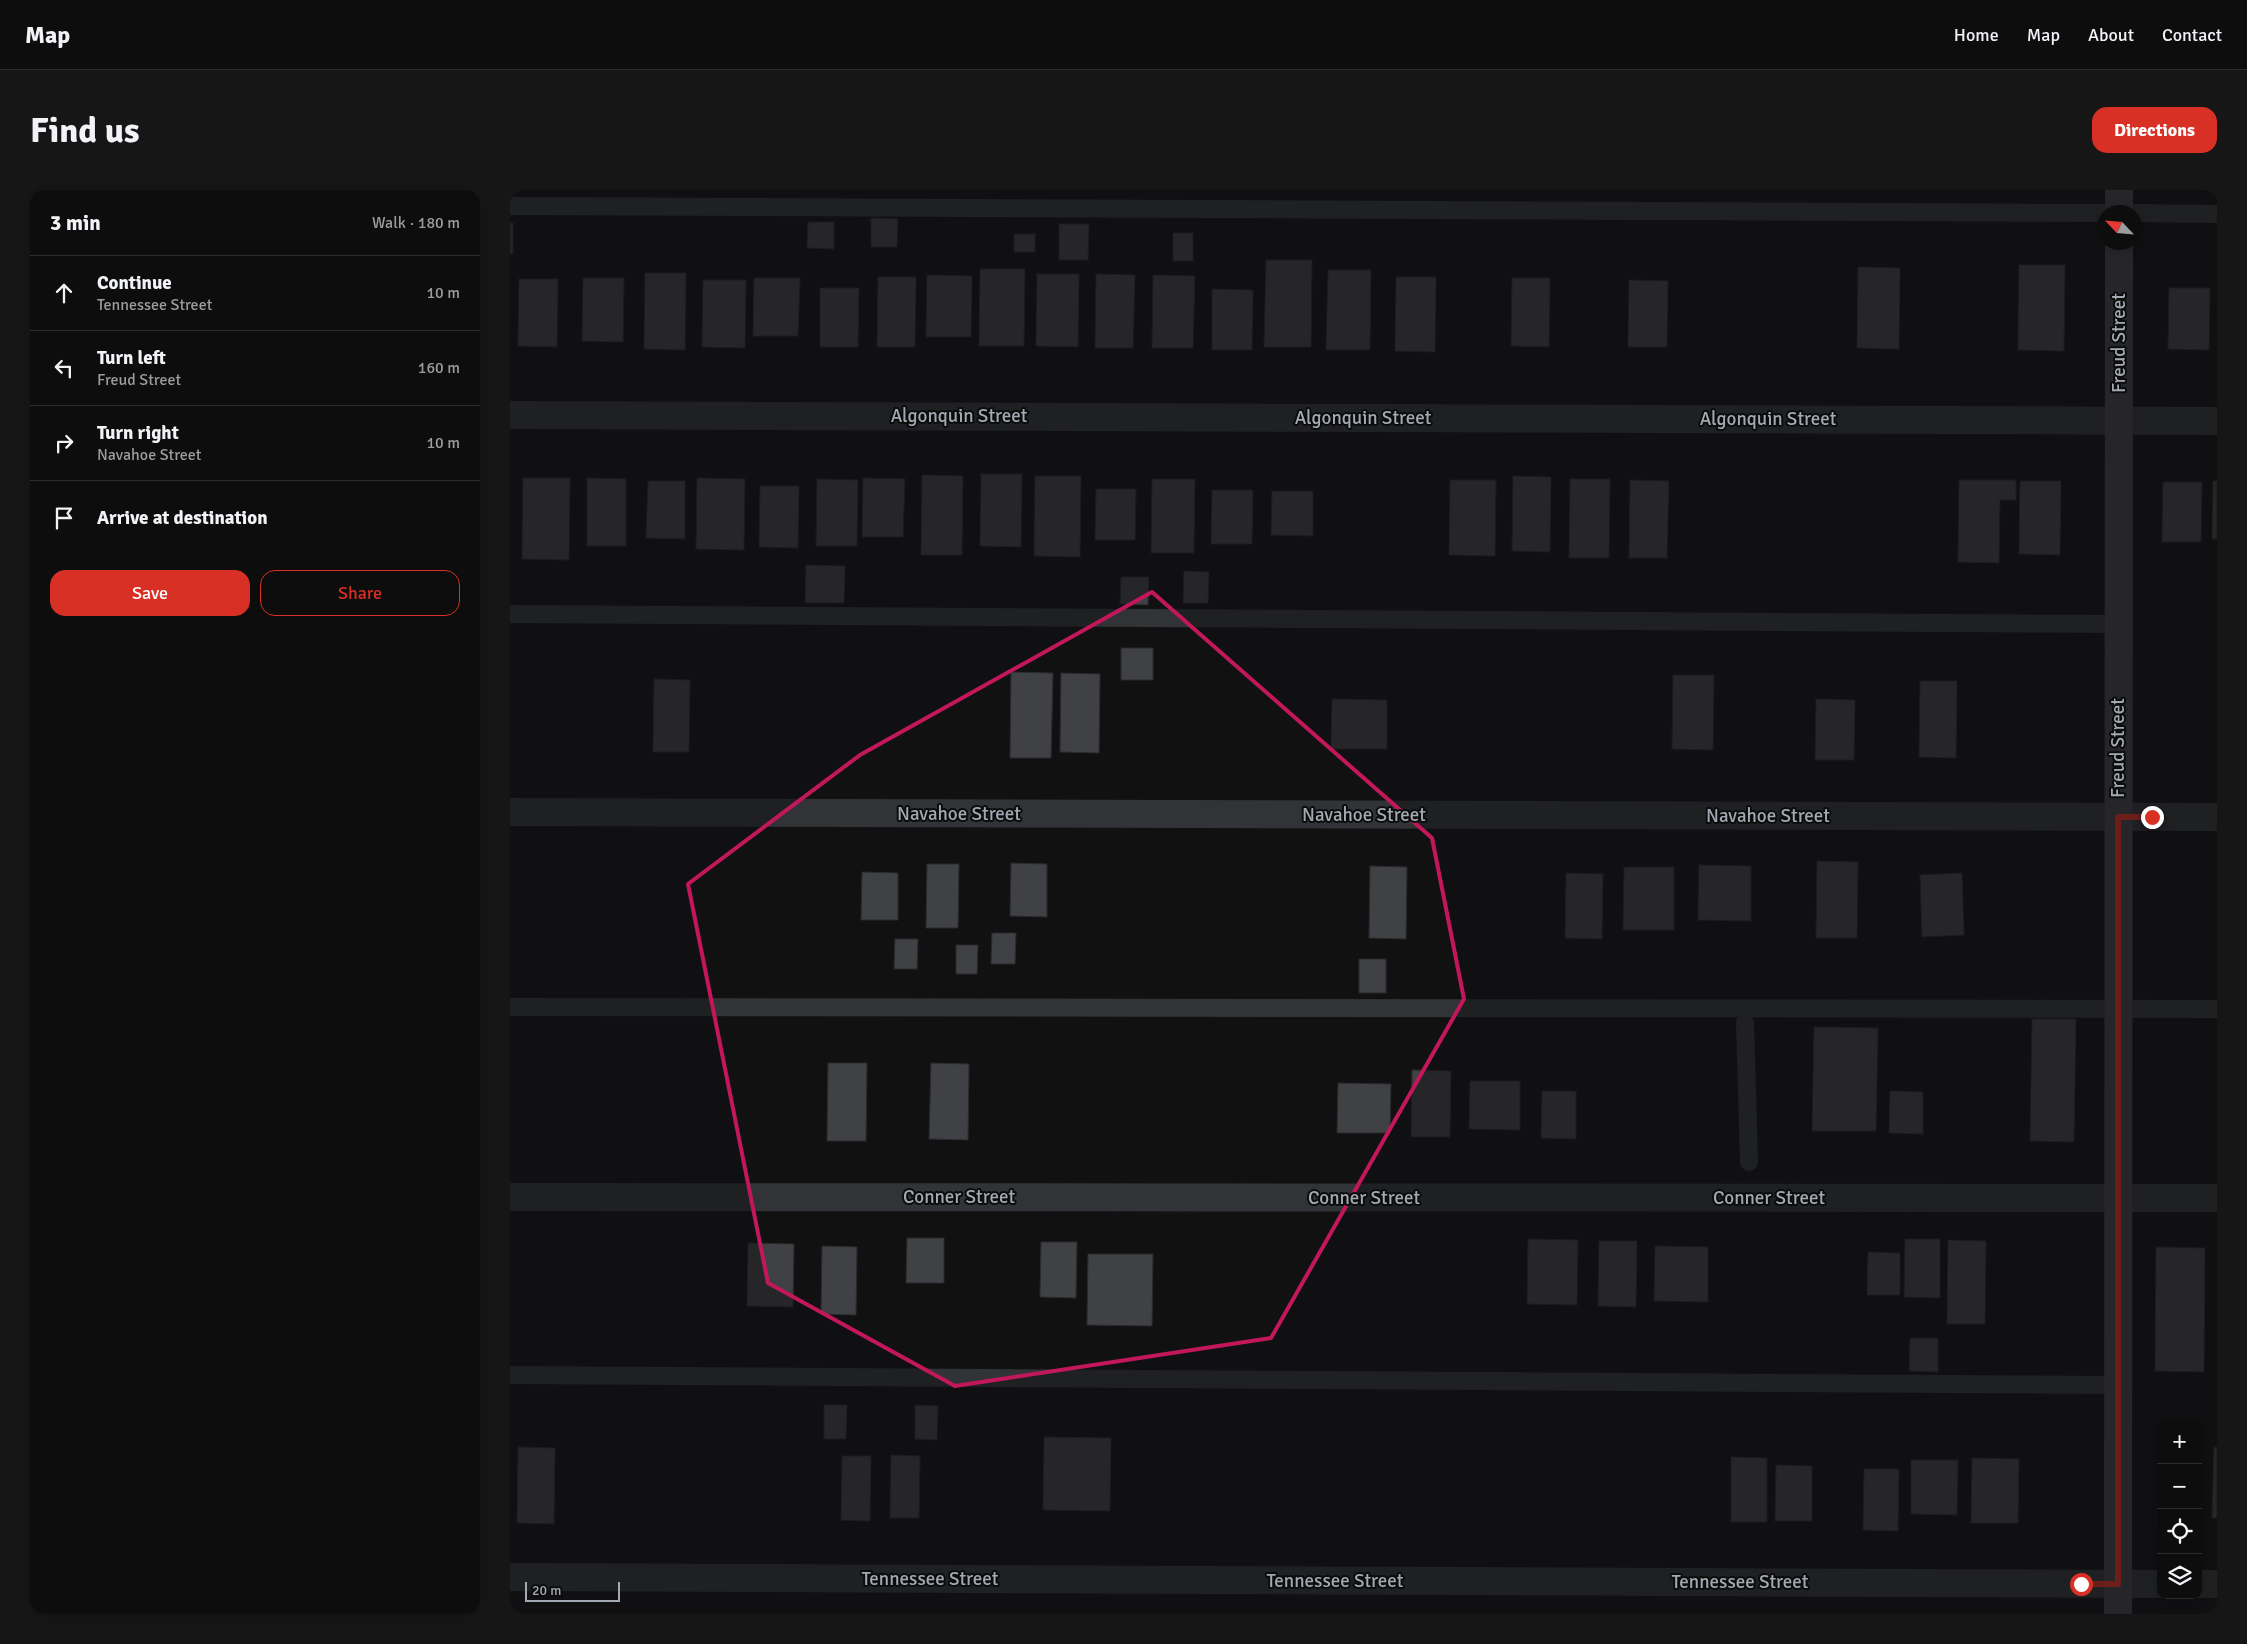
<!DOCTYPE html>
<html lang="en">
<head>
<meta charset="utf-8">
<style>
	:root { --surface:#0d0d0e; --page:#161617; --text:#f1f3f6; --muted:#9a9c9e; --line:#2d2d2e; --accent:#d93025 }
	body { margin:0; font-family:Signika,sans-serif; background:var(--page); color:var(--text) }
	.controls { position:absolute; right:15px; bottom:15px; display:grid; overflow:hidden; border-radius:10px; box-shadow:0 2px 8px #0003 }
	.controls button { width:45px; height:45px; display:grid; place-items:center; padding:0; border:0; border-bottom:1px solid var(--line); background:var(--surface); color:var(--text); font:25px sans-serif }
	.compass { position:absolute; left:1587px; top:15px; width:45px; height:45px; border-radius:50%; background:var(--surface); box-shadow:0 2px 8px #0003; rotate:296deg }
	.scale { position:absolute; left:15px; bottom:12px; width:95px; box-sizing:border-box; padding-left:5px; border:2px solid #a3a9b2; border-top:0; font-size:14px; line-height:18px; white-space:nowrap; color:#a3a9b2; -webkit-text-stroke:4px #0c0c0d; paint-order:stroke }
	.stop { position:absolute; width:15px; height:15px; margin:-11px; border:4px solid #d93025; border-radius:50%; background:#fff }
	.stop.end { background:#d93025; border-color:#fff; box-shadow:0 1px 5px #0008 }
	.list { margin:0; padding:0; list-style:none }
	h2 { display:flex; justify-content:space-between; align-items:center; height:65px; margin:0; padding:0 20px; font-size:21px }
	h2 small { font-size:16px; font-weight:400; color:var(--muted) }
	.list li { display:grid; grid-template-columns:32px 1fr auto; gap:15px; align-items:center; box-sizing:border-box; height:75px; padding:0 20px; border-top:1px solid var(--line) }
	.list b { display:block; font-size:19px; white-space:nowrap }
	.list p { margin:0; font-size:16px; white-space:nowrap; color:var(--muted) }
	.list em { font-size:16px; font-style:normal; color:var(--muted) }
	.actions { display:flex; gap:10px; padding:15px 20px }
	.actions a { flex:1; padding:11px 0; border:1px solid var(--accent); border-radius:15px; text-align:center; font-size:18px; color:var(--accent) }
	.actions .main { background:var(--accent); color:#fff }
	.icon { flex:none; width:28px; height:28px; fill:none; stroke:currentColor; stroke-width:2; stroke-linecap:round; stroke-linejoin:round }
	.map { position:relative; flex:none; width:1707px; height:1424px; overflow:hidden; border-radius:15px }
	header { display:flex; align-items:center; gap:30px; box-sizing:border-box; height:70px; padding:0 25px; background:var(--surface); border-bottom:1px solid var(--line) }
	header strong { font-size:24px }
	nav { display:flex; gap:28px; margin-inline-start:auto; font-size:18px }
	.intro { display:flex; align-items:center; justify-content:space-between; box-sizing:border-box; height:120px; padding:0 30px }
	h1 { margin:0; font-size:35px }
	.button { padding:12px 22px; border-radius:15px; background:var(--accent); color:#fff; font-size:18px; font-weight:700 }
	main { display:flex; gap:30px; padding:0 30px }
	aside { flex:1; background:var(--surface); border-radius:15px; box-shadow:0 2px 8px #0003 }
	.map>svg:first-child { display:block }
	.building { fill:#404145; stroke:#2b2b2e }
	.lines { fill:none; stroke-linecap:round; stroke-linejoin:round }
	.lane { stroke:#323337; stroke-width:18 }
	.street { stroke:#323337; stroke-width:28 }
	.secondary { stroke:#404247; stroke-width:28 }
	.route { stroke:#d93025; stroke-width:6 }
	.marked { fill:none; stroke:#c2185b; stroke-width:4; stroke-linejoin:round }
	.labels { text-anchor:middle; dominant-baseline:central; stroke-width:4; stroke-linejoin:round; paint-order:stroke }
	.street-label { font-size:19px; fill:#a3a9b2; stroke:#0c0c0d }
</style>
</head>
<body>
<header>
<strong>Map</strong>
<nav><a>Home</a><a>Map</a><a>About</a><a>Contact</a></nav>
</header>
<div class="intro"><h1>Find us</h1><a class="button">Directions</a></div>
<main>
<aside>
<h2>3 min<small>Walk · 180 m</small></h2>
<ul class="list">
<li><svg class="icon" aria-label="ahead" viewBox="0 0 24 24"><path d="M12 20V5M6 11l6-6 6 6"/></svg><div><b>Continue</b><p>Tennessee Street</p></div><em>10 m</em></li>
<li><svg class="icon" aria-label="left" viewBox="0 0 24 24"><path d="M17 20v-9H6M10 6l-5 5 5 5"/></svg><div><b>Turn left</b><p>Freud Street</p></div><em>160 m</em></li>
<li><svg class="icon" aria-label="right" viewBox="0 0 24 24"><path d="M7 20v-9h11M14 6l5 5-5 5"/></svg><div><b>Turn right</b><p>Navahoe Street</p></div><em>10 m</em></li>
<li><svg class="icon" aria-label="arrive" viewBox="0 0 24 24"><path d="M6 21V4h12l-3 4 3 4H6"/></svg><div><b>Arrive at destination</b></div></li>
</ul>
<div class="actions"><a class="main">Save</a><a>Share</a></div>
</aside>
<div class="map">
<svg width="1707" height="1424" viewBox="0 0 1707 1424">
	<rect width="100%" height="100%" fill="#111112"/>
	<g class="building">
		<path d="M361,28L388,29L387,57H361Z"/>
		<path d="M298,32H324V59L297,58Z"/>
		<rect x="0" y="33" width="3" height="31"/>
		<path d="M549,34H579L578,70H549Z"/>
		<rect x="663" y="43" width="20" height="28"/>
		<rect x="504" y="44" width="21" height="18"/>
		<path d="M756,70H802L801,157H754Z"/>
		<path d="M1509,75H1555L1554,161L1508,160Z"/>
		<path d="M1348,77L1390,78L1389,159L1347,158Z"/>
		<path d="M470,79H515L514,156H469Z"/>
		<path d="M818,80H861L860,160H816Z"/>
		<path d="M135,83H176L175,160L134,159Z"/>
		<path d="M527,84H569L568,157L526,156Z"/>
		<path d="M586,84L625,85L623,158H585Z"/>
		<path d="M417,85L462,86L461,147H416Z"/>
		<path d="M643,85L685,86L683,158H642Z"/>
		<path d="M368,87H406L405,157H367Z"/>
		<path d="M886,87H926L925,162L885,161Z"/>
		<path d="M73,88H114L113,152L72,151Z"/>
		<path d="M244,88H290L288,146H243Z"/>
		<path d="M1002,88H1040L1039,157L1001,156Z"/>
		<path d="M9,89H48L47,157L8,156Z"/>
		<path d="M193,90H236L235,158L192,157Z"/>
		<path d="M1119,90L1158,91L1157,157H1118Z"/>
		<path d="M310,98H349L348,157H310Z"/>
		<path d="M1659,98H1700L1699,160L1658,159Z"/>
		<path d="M702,99L743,100L742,160H702Z"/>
		<path d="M471,284H512L511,357L470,356Z"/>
		<path d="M412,285L453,286L452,365H411Z"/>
		<path d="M525,286H571L570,367L524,366Z"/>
		<path d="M1003,286L1041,287L1040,362L1002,361Z"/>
		<path d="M13,288H60L59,370L12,369Z"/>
		<path d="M77,288L116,289V356H77Z"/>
		<path d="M187,288L235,289L234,360L186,359Z"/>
		<path d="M353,288L395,289L393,347H352Z"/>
		<path d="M307,289L348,290L347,356H306Z"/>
		<path d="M642,289H685L684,363H641Z"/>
		<path d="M1060,289H1100L1099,368H1059Z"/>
		<path d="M940,290H986L985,366L939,365Z"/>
		<path d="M1120,290L1159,291L1157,368H1119Z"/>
		<path d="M1449,290H1506V310H1490L1489,373L1448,372Z"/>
		<path d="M138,291H175V349L136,348Z"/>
		<path d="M1510,291H1551L1550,365L1509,364Z"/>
		<path d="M1703,291H1707V349H1702Z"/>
		<path d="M1653,292H1692L1691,352H1652Z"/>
		<path d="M250,296H289L288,358L249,357Z"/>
		<path d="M586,299H626L625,350H585Z"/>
		<path d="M702,300H743L742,354H701Z"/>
		<path d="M762,301H803V346L761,345Z"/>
		<path d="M296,375L335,376L334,413H295Z"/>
		<path d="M674,381L699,382L698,413H673Z"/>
		<path d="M611,387H639L638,415L610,414Z"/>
		<rect x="611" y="458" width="32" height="32"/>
		<path d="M501,482L543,483L541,568H500Z"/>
		<path d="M551,483L590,484L589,563L550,562Z"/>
		<path d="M1163,485H1204L1203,560L1162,559Z"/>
		<path d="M144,489L180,490L179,562H143Z"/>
		<path d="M1410,491H1447L1446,568L1409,567Z"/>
		<path d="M822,509L877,510V559H821Z"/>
		<path d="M1306,509L1345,510L1344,570H1305Z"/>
		<path d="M1307,671L1348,672L1347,748H1306Z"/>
		<path d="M501,673L537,674V727L500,726Z"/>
		<path d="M417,674H449L448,738H416Z"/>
		<path d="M1189,675L1241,676V731L1188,730Z"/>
		<path d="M860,676L897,677L896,749L859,748Z"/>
		<path d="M1114,677H1164V740H1113Z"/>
		<path d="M352,682L388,683V730H351Z"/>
		<path d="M1056,683L1093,684L1092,749L1055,748Z"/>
		<path d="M1452,683L1454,745L1412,747L1410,685Z"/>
		<path d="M482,743H506L505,774H481Z"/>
		<path d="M385,749H408L407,779H384Z"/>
		<path d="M446,755H468L467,784H446Z"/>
		<rect x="849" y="769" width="27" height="34"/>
		<path d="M1522,829H1566L1564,952L1520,951Z"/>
		<path d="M1304,837L1368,838L1366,941H1302Z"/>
		<path d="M318,873H357L356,951H317Z"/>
		<path d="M421,873L459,874L458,950L419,949Z"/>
		<path d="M902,880L941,881L940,947H901Z"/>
		<path d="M960,891H1010V940L959,939Z"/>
		<path d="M828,893L881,894L880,943H827Z"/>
		<path d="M1032,901H1066V949L1031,948Z"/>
		<path d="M1380,901L1413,902V944L1379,943Z"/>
		<path d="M397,1048H434V1093H396Z"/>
		<path d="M1018,1049L1068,1050L1067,1115L1017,1114Z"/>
		<path d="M1395,1049H1430V1108L1394,1107Z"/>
		<path d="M1438,1050L1476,1051L1475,1134H1437Z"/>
		<path d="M1089,1051H1127L1126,1117L1088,1116Z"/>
		<path d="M531,1052H567L566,1108L530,1107Z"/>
		<path d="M238,1053L284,1054L283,1117L237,1116Z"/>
		<path d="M312,1056L347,1057L346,1125L311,1124Z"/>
		<path d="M1145,1056L1198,1057V1112L1144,1111Z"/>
		<path d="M1646,1057L1695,1058L1694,1182L1645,1181Z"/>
		<path d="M1358,1062L1390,1063V1105H1357Z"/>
		<path d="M578,1064H643L642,1136L577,1135Z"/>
		<path d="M1400,1148H1428V1182L1399,1181Z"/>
		<path d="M314,1215H337L336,1249H314Z"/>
		<path d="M405,1215L428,1216L427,1250L405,1249Z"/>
		<path d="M534,1247L601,1248L600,1321L533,1320Z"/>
		<path d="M8,1257L45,1258L44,1334L7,1333Z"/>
		<path d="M1704,1257H1707V1328H1702Z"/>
		<path d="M381,1265L410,1266L409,1328H380Z"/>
		<path d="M332,1266H361L360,1331L331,1330Z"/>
		<path d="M1221,1267L1257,1268V1332H1221Z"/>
		<path d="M1648,1267H1651V1342H1647Z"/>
		<path d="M1462,1268L1509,1269L1508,1333H1461Z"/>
		<path d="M1401,1270H1448L1447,1325L1401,1324Z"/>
		<path d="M1266,1275L1302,1276V1331H1265Z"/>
		<path d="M1354,1279H1389L1388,1341L1353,1340Z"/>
	</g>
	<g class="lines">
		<g class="lane">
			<path d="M0,16L1594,23"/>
			<path d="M1624,23L1707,24"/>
			<path d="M0,424L1608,434"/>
			<path d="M0,817L1707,819"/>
			<path d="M1235,833L1239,972"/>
			<path d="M0,1185L1608,1195"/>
		</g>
		<g class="street">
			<path d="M0,225L1707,231"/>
			<path d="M0,622L1707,627"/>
			<path d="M0,1007L1707,1008"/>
			<path d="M0,1387L1651,1394"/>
			<path d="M1688,1394H1707"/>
		</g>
		<g class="secondary">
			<path d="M1609,22V0"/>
			<path d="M1608,1424L1609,52"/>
		</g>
	</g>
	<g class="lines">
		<path class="route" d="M1571,1394H1608V627H1642"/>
	</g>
	<path d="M0 0H1707V1424H0ZM642,402L922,648L954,809L761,1148L445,1196L258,1093L178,694L350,565Z" fill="#111112" fill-opacity=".55" fill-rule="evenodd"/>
	<path class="marked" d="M642,402L922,648L954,809L761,1148L445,1196L258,1093L178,694L350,565Z"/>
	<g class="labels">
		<g class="street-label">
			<text transform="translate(1609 153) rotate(-90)">Freud Street</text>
			<text x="449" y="226">Algonquin Street</text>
			<text x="853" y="228">Algonquin Street</text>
			<text x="1258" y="229">Algonquin Street</text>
			<text transform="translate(1608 558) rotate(-90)">Freud Street</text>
			<text x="449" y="624">Navahoe Street</text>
			<text x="854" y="625">Navahoe Street</text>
			<text x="1258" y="626">Navahoe Street</text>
			<text x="449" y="1007">Conner Street</text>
			<text x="854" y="1008">Conner Street</text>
			<text x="1259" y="1008">Conner Street</text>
			<text x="420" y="1389">Tennessee Street</text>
			<text x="825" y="1391">Tennessee Street</text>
			<text x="1230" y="1392">Tennessee Street</text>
		</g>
	</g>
</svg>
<div class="controls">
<button>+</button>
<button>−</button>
<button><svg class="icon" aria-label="locate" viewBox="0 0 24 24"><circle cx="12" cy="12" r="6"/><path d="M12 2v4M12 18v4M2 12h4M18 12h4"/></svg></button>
<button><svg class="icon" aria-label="layers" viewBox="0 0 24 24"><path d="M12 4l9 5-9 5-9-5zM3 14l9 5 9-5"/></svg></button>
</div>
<svg class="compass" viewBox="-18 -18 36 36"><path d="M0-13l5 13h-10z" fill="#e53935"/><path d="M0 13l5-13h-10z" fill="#9a9c9e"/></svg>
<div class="scale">20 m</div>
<div class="stop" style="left:1571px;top:1394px"></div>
<div class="stop end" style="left:1642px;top:627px"></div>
</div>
</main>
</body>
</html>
